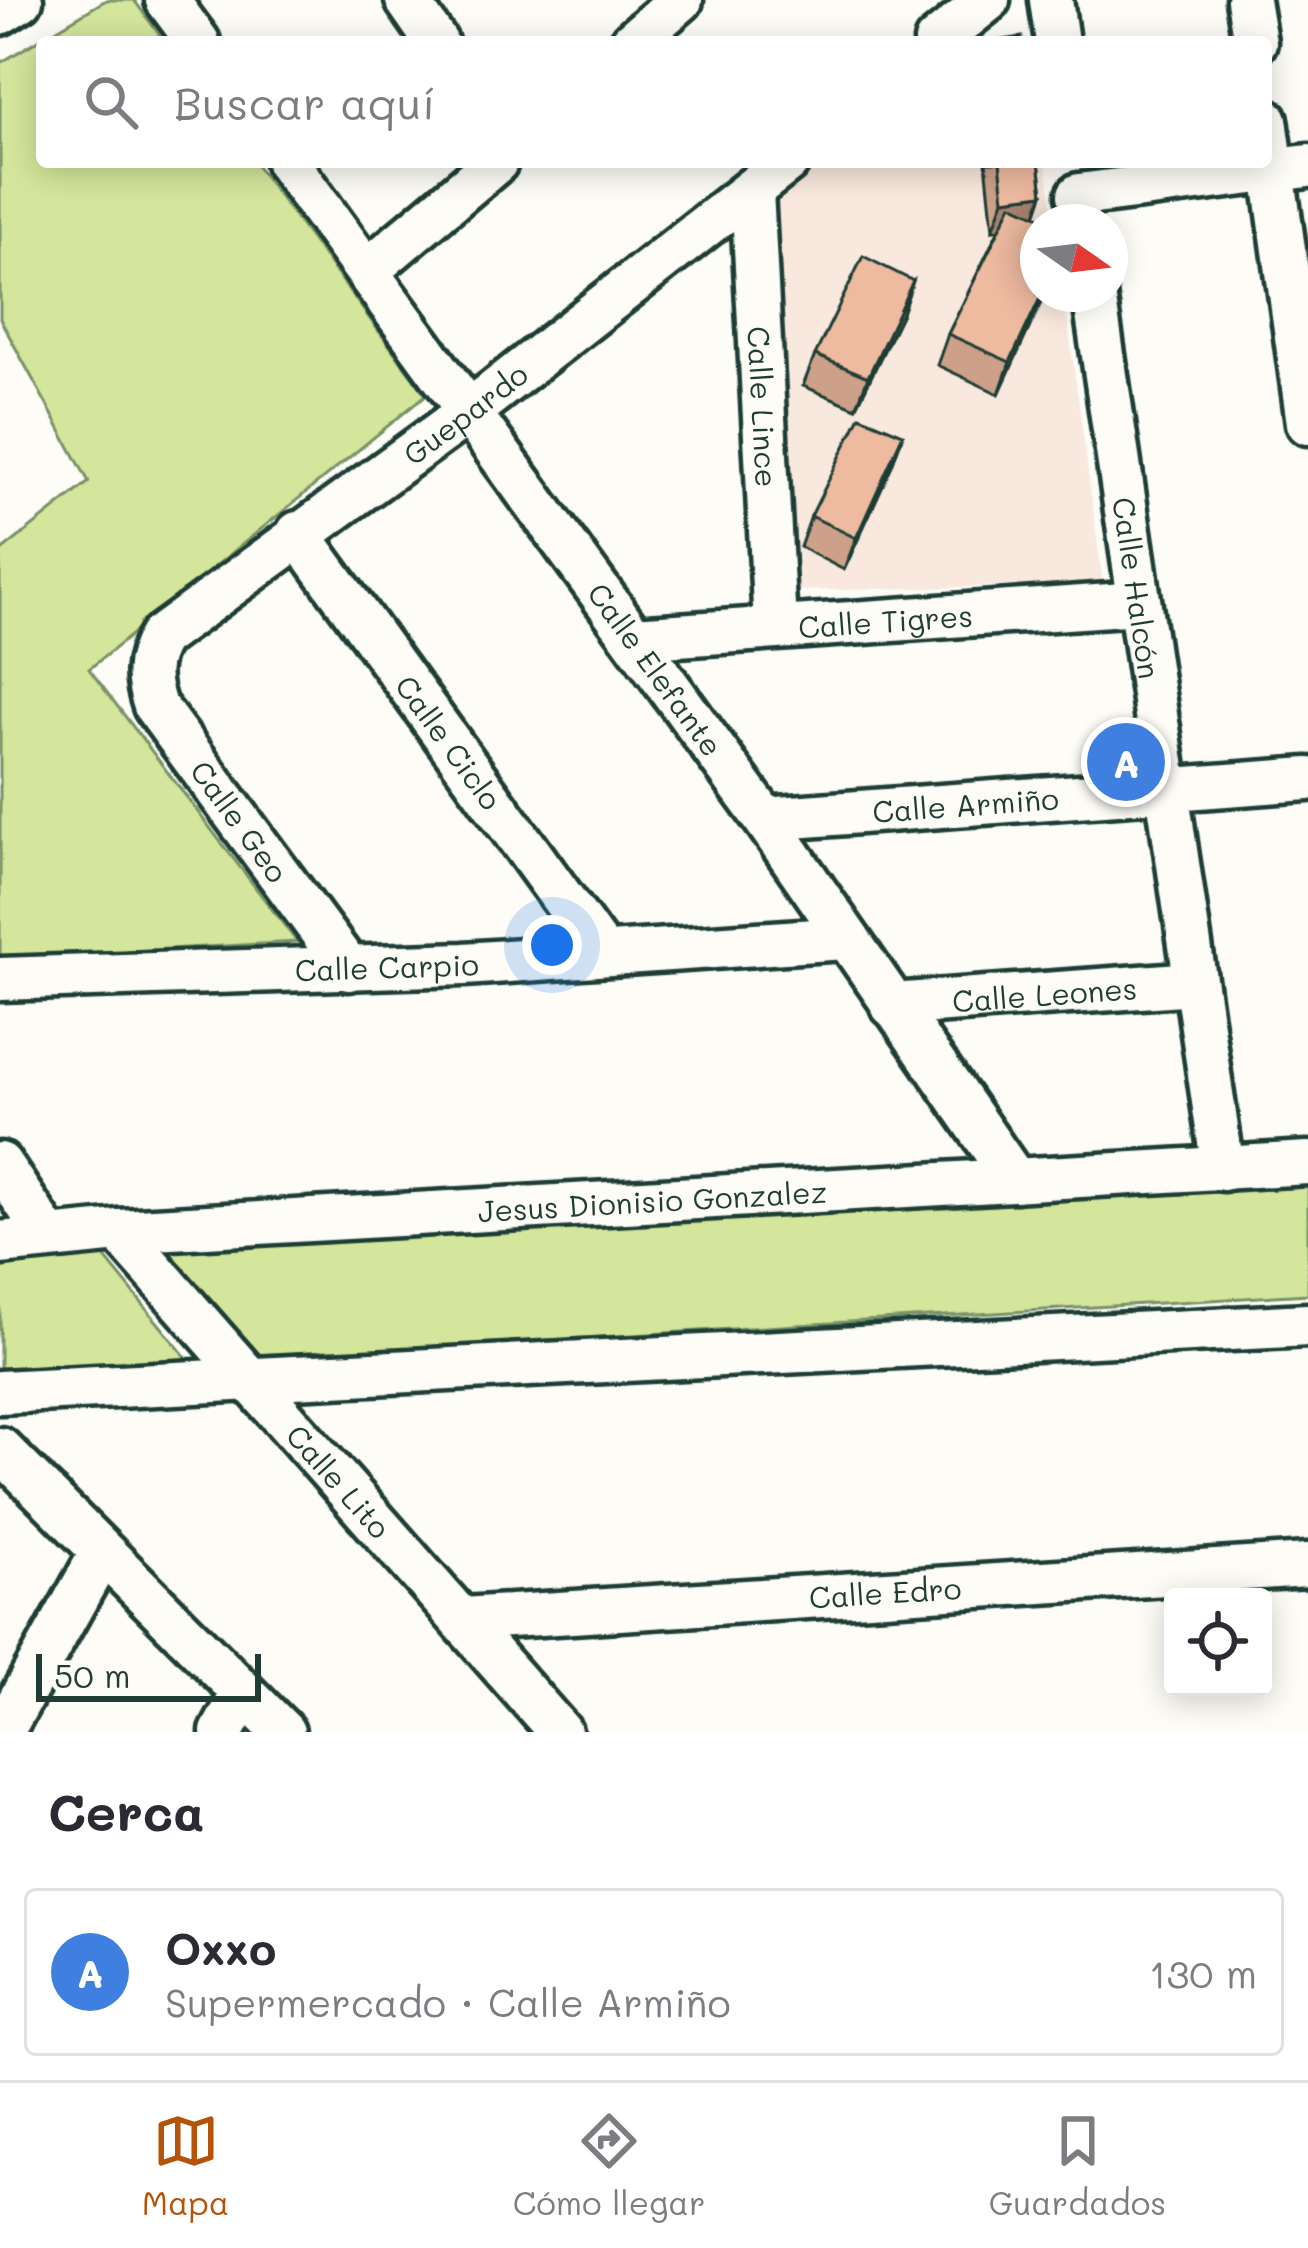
<!DOCTYPE html>
<html lang="es">
<head>
<meta charset="utf-8">
<style>
	:root { --surface:#fff; --page:#f2f2f3; --text:#2b2b33; --muted:#7c7c81; --line:#e1e1e2; --accent:#b45309 }
	body { margin:0; font-family:Mali,sans-serif; background:var(--page); color:var(--text) }
	.controls { position:absolute; right:36px; bottom:36px; display:grid; overflow:hidden; border-radius:12px; box-shadow:0 6px 30px #0003 }
	.controls button { width:108px; height:108px; display:grid; place-items:center; padding:0; border:0; border-bottom:3px solid var(--line); background:var(--surface); color:var(--text); font:60px sans-serif }
	.compass { position:absolute; left:1020px; top:204px; width:108px; height:108px; border-radius:50%; background:var(--surface); box-shadow:0 6px 30px #0003; rotate:104deg }
	.scale { position:absolute; left:36px; bottom:30px; width:225px; box-sizing:border-box; padding-left:12px; border:6px solid #1f3d34; border-top:0; font-size:33px; line-height:42px; white-space:nowrap; color:#1f3d34; -webkit-text-stroke:9px #fdfcf7; paint-order:stroke }
	.you { position:absolute; left:552px; top:945px; width:42px; height:42px; margin:-30px; border:9px solid #fff; border-radius:50%; background:#1a73e8; box-shadow:0 0 0 18px #1a73e833 }
	.badge { display:grid; place-items:center; width:78px; height:78px; border-radius:50%; background:var(--accent); color:#fff; font-size:39px; font-weight:700 }
	.pin { position:absolute; translate:-50% -50%; border:6px solid #fff; box-shadow:0 3px 12px #0006 }
	.list { margin:0; padding:0; list-style:none }
	h2 { display:flex; justify-content:space-between; align-items:center; height:156px; margin:0; padding:0 48px; font-size:51px }
	h2 small { font-size:39px; font-weight:400; color:var(--muted) }
	.list li { display:grid; grid-template-columns:78px 1fr auto; gap:36px; align-items:center; box-sizing:border-box; height:168px; margin:0 24px 24px; padding:0 24px; border:3px solid var(--line); border-radius:12px }
	.list b { display:block; font-size:45px; white-space:nowrap }
	.list p { margin:0; font-size:39px; white-space:nowrap; color:var(--muted) }
	.list em { font-size:39px; font-style:normal; color:var(--muted) }
	.icon { flex:none; width:66px; height:66px; fill:none; stroke:currentColor; stroke-width:2; stroke-linecap:round; stroke-linejoin:round }
	.map { position:relative; flex:none; width:1308px; height:1732px; overflow:hidden }
	.search { position:absolute; background:var(--surface); box-shadow:0 6px 30px #0003; left:36px; right:36px; top:36px; height:132px; display:flex; align-items:center; gap:30px; box-sizing:border-box; padding:0 42px; border-radius:12px; color:var(--muted); font-size:45px }
	.sheet { height:348px; background:var(--surface) }
	nav { display:flex; justify-content:space-around; align-items:center; box-sizing:border-box; height:168px; border-top:3px solid var(--line); background:var(--surface); font-size:33px; color:var(--muted) }
	nav a { display:grid; justify-items:center; gap:6px }
	nav .on { color:var(--accent) }
	.map>svg:first-child { display:block }
	.built { fill:#f8e8dd }
	.green { fill:#d3e69b; stroke:#799268; stroke-width:3 }
	.lines { fill:none; stroke-linecap:round; stroke-linejoin:round }
	.minor-casing { stroke:#1f3d34; stroke-width:51 }
	.minor { stroke:#fdfcf7; stroke-width:42 }
	.wall { fill:#cda08a; stroke:#1f3d34; stroke-width:3 }
	.shaded-wall { fill:#a78270; stroke:#1f3d34; stroke-width:3 }
	.building { fill:#eebaa0; stroke:#1f3d34; stroke-width:3 }
	.labels { text-anchor:middle; dominant-baseline:central; stroke-width:9; stroke-linejoin:round; paint-order:stroke }
	.street-label { font-size:30px; fill:#1f3d34; stroke:#fdfcf7 }
</style>
</head>
<body>
<div class="map">
<svg width="1308" height="1732" viewBox="0 0 1308 1732">
	<rect width="100%" height="100%" fill="#fdfcf7"/>
	<filter id="ink" filterUnits="userSpaceOnUse"><feTurbulence type="fractalNoise" baseFrequency=".00833" numOctaves="2"/><feDisplacementMap in="SourceGraphic" scale="24" xChannelSelector="R" yChannelSelector="G"/><feConvolveMatrix kernelMatrix="1 2 1 2 8 2 1 2 1" color-interpolation-filters="sRGB"/></filter>
	<g filter="url(#ink)">
		<path class="built" d="M824,162H1046L1054,222H1038V294H1064L1103,584L784,591L764,207Z"/>
		<g class="green">
			<path d="M106,0H134L165,42H42V162H254L426,395L89,669L297,942L0,958V552L89,482L0,319V63Z"/>
			<path d="M1308,1175V1294L254,1358L161,1250Z"/>
			<path d="M98,1249L189,1361L0,1371V1268Z"/>
		</g>
		<g class="lines">
			<defs>
				<g id="minor">
					<path d="M167,0L198,42"/>
					<path d="M407,0L436,42"/>
					<path d="M1051,0L1057,42"/>
					<path d="M1248,0L1255,42"/>
					<path d="M0,13L21,0"/>
					<path d="M632,42L681,0"/>
					<path d="M936,42L988,0"/>
					<path d="M1266,120L1308,423"/>
					<path id="s1" d="M287,162L765,819L1015,1180"/>
					<path id="s2" d="M752,191L775,625"/>
					<path d="M1079,195L1308,166"/>
					<path d="M367,271L496,162"/>
					<path id="s3" d="M1094,294L1223,1169"/>
					<path id="s4" d="M298,533L602,953"/>
					<path id="s5" d="M634,638L1139,603"/>
					<path id="s6" d="M765,819L1308,779"/>
					<path id="s7" d="M349,969L155,706C146,680 145,661 160,637L467,413L787,162"/>
					<path id="s8" d="M0,979L464,964L845,938"/>
					<path id="s9" d="M892,1005L1195,983"/>
					<path d="M0,1164L48,1236"/>
					<path id="s10" d="M119,1231L560,1732"/>
					<path id="s11" d="M0,1243L119,1231L1308,1163"/>
					<path d="M0,1392L1308,1325"/>
					<path d="M0,1449L283,1732"/>
					<path id="s12" d="M463,1619L1308,1565"/>
					<path d="M2,1732L102,1552"/>
					<path d="M222,1732L243,1693"/>
				</g>
			</defs>
			<use href="#minor" class="minor-casing"/>
			<use href="#minor" class="minor"/>
		</g>
		<g class="wall">
			<path d="M986,162H1039L1043,194L1036,215L1038,294L999,394L937,365L948,334L999,229L993,230Z"/>
			<path d="M913,281L902,313L856,408L803,386L815,355Z"/>
			<path d="M903,434L892,465L844,570L800,547L811,516Z"/>
		</g>
		<g class="shaded-wall">
			<path d="M1043,194L1032,226L993,230L1004,199Z"/>
			<path d="M913,281L902,313L856,408L868,377Z"/>
			<path d="M1042,294H1045L999,394L1010,362Z"/>
			<path d="M903,434L892,465L844,570L856,538Z"/>
		</g>
		<g class="building">
			<path d="M1022,37V42H989Z"/>
			<path d="M1000,162H1039L1043,194L1004,199Z"/>
			<path d="M1012,204L1051,222H1038V294H1042L1010,362L948,334Z"/>
			<path d="M863,256L913,281L868,377L815,355Z"/>
			<path d="M860,416L903,434L856,538L811,516Z"/>
		</g>
	</g>
	<g class="labels">
		<g class="street-label">
			<text stroke="none"><textPath href="#s2" startOffset="216">Calle Lince</textPath></text>
			<text stroke="none"><textPath href="#s7" startOffset="777">Guepardo</textPath></text>
			<text stroke="none"><textPath href="#s3" startOffset="297">Calle Halcón</textPath></text>
			<text stroke="none"><textPath href="#s5" startOffset="252">Calle Tigres</textPath></text>
			<text stroke="none"><textPath href="#s1" startOffset="627">Calle Elefante</textPath></text>
			<text stroke="none"><textPath href="#s4" startOffset="258">Calle Ciclo</textPath></text>
			<text stroke="none"><textPath href="#s6" startOffset="201">Calle Armiño</textPath></text>
			<text transform="translate(240 821) rotate(54)">Calle Geo</text>
			<text stroke="none"><textPath href="#s8" startOffset="387">Calle Carpio</textPath></text>
			<text stroke="none"><textPath href="#s9" startOffset="153">Calle Leones</textPath></text>
			<text stroke="none"><textPath href="#s11" startOffset="654">Jesus Dionisio Gonzalez</textPath></text>
			<text stroke="none"><textPath href="#s10" startOffset="333">Calle Lito</textPath></text>
			<text stroke="none"><textPath href="#s12" startOffset="423">Calle Edro</textPath></text>
		</g>
	</g>
</svg>
<div class="controls">
<button><svg class="icon" aria-label="locate" viewBox="0 0 24 24"><circle cx="12" cy="12" r="6"/><path d="M12 2v4M12 18v4M2 12h4M18 12h4"/></svg></button>
</div>
<svg class="compass" viewBox="-18 -18 36 36"><path d="M0-13l5 13h-10z" fill="#e53935"/><path d="M0 13l5-13h-10z" fill="#7c7c81"/></svg>
<div class="scale">50 m</div>
<div class="you"></div>
<div class="pin badge" style="left:1126px;top:762px;background:#3f7fe0">A</div>
<div class="search"><svg class="icon" aria-label="search" viewBox="0 0 24 24"><circle cx="10" cy="10" r="6"/><path d="M15 15l6 6"/></svg>Buscar aquí</div>
</div>
<section class="sheet">
<h2>Cerca<small></small></h2>
<ul class="list">
<li><span class="badge" style="background:#3f7fe0">A</span><div><b>Oxxo</b><p>Supermercado · Calle Armiño</p></div><em>130 m</em></li>
</ul>
</section>
<nav>
<a class="on"><svg class="icon" aria-label="map" viewBox="0 0 24 24"><path d="M3 6l6-2 6 2 6-2v14l-6 2-6-2-6 2zM9 4v14M15 6v14"/></svg>Mapa</a>
<a><svg class="icon" aria-label="directions" viewBox="0 0 24 24"><path d="M12 3l9 9-9 9-9-9zM9 14v-3h6M13 9l2 2-2 2"/></svg>Cómo llegar</a>
<a><svg class="icon" aria-label="saved" viewBox="0 0 24 24"><path d="M7 4h10v16l-5-4-5 4z"/></svg>Guardados</a>
</nav>
</body>
</html>
